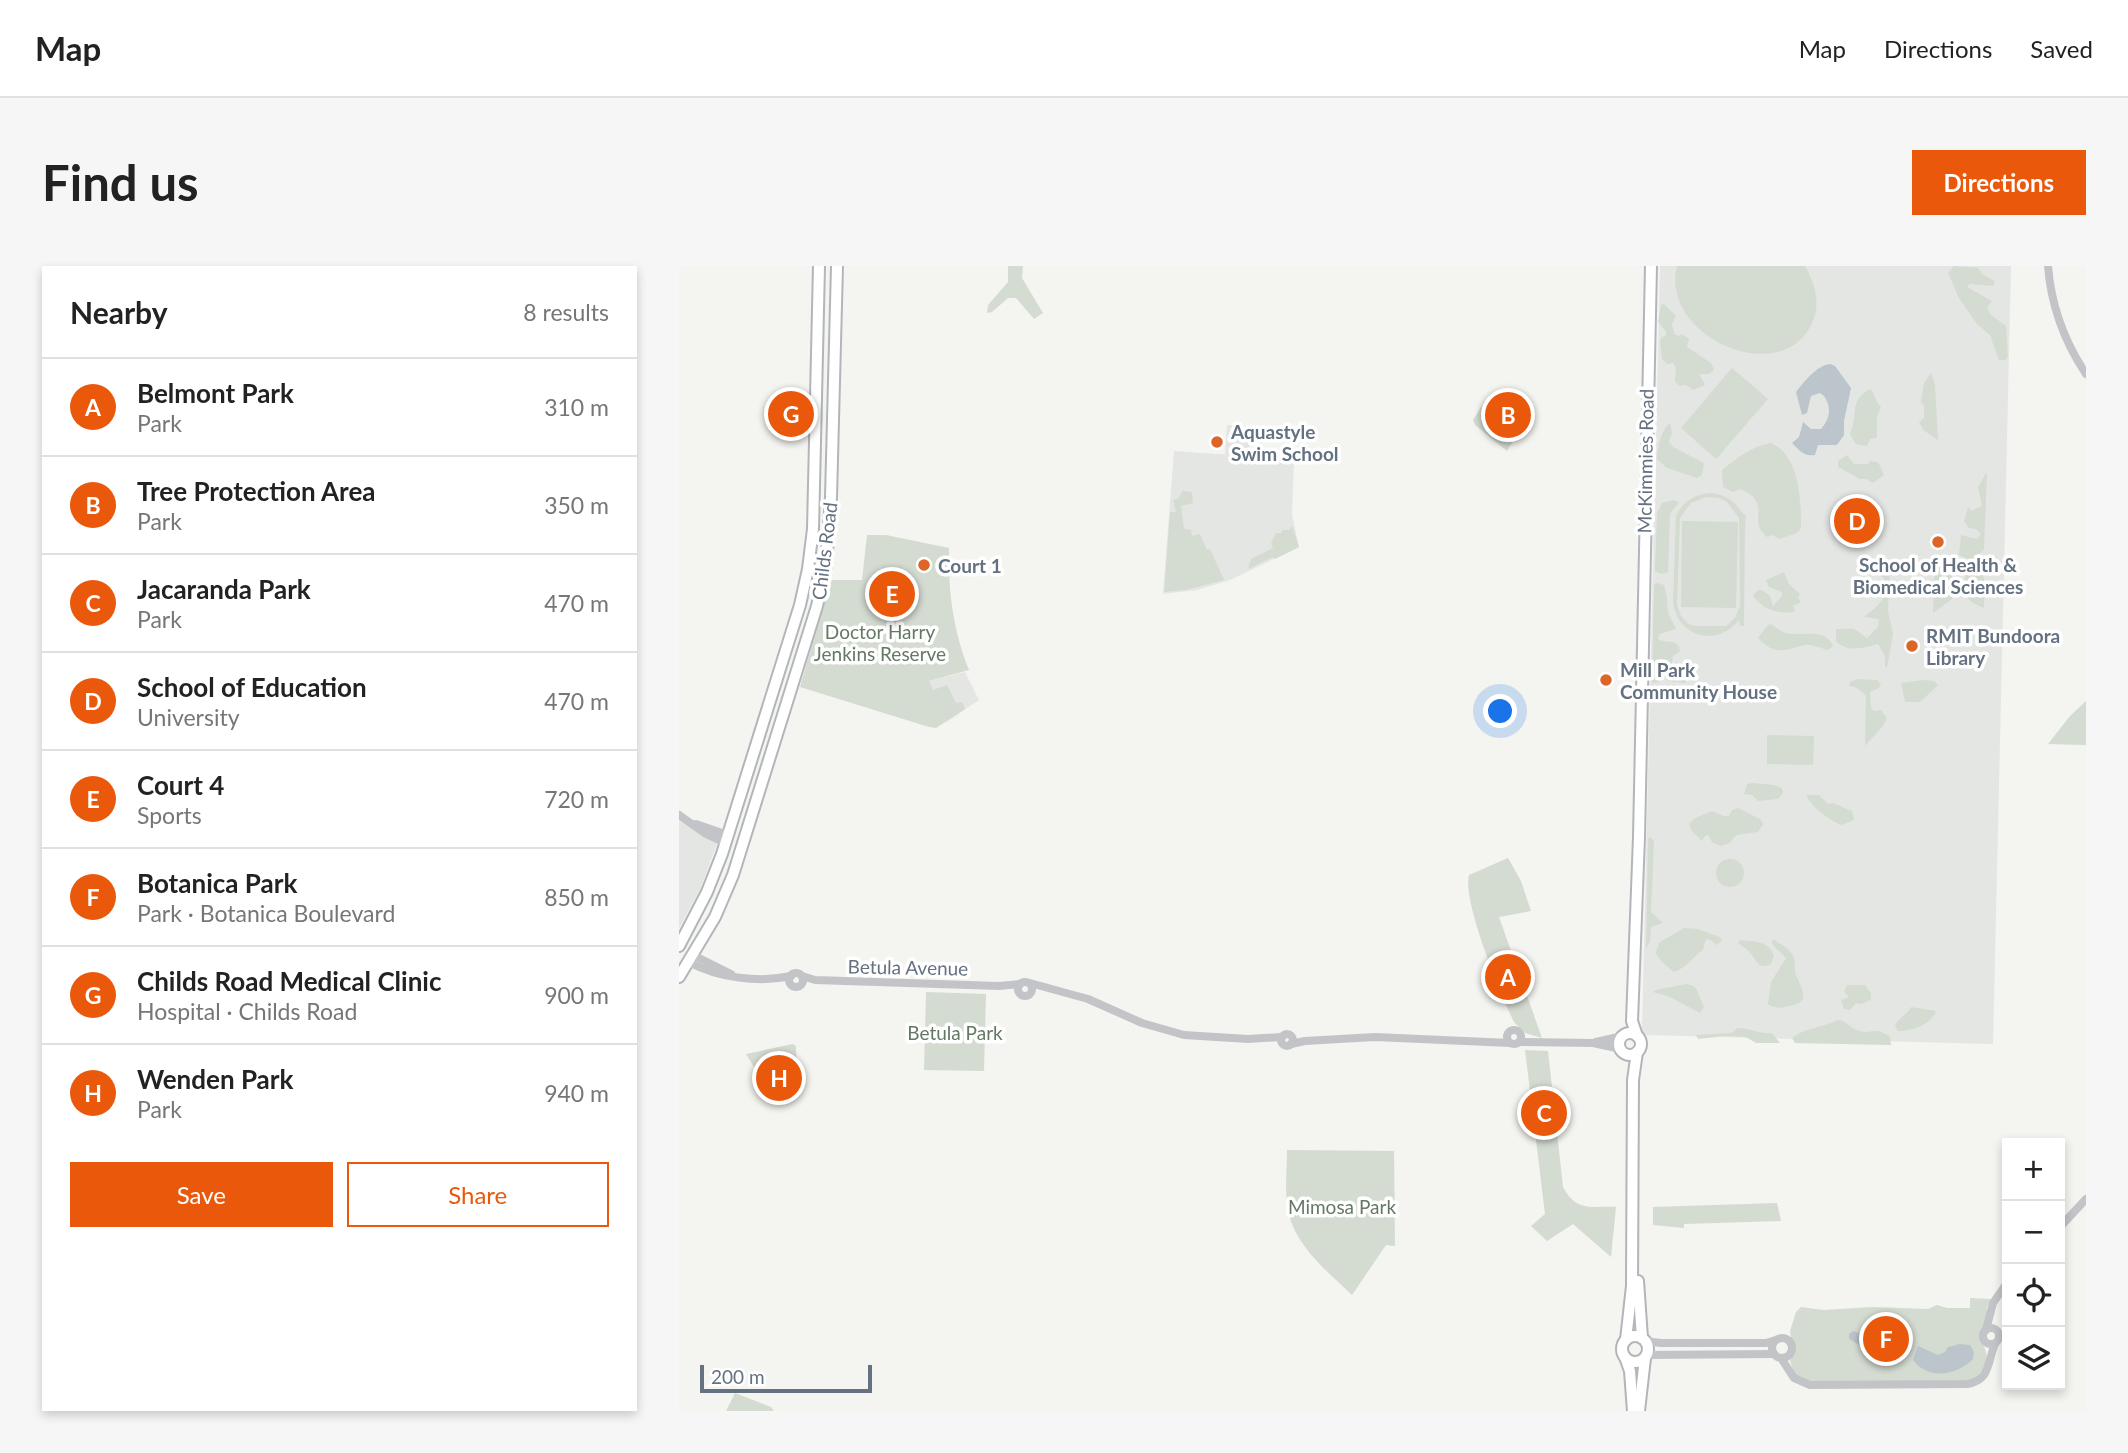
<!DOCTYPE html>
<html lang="en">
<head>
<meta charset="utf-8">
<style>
	:root { --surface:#fff; --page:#f6f6f6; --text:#222; --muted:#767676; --line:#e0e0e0; --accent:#ea580c }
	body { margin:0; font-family:Lato,sans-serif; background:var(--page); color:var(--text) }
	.controls { position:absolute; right:21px; bottom:21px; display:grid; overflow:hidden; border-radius:0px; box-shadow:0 4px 10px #0003 }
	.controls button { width:63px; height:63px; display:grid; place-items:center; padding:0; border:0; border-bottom:2px solid var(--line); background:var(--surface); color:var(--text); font:35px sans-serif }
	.scale { position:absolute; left:21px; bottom:18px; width:172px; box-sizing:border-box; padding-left:7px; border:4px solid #647180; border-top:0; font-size:19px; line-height:24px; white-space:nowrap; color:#647180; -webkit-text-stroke:5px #fff; paint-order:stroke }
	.you { position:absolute; left:822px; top:446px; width:24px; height:24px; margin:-18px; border:5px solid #fff; border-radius:50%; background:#1a73e8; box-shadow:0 0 0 10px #1a73e833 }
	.badge { display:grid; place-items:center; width:46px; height:46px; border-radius:50%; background:var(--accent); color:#fff; font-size:23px; font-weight:700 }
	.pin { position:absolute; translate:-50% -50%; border:4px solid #fff; box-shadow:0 2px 7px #0006 }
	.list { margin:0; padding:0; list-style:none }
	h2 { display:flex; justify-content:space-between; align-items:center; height:91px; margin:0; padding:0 28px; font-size:30px }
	h2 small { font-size:23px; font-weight:400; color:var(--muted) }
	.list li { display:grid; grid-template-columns:46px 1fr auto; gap:21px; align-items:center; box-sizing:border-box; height:98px; padding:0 28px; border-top:2px solid var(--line) }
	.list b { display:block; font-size:26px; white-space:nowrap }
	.list p { margin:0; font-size:23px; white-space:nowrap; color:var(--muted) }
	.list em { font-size:23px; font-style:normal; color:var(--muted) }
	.actions { display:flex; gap:14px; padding:21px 28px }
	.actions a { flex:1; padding:16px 0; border:2px solid var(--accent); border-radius:0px; text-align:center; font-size:24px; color:var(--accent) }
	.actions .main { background:var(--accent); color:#fff }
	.icon { flex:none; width:38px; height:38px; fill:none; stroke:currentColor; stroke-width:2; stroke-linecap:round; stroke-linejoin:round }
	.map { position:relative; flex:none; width:1407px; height:1145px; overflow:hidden; border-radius:0px }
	header { display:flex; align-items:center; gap:42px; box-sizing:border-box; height:98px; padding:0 35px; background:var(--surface); border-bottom:2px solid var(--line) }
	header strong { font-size:33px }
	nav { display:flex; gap:38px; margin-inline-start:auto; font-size:24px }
	.intro { display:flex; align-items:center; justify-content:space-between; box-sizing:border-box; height:168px; padding:0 42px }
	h1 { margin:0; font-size:49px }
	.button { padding:18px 32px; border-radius:0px; background:var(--accent); color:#fff; font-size:24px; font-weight:700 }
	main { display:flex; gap:42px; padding:0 42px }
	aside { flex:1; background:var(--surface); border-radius:0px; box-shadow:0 4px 10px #0003 }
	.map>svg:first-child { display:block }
	.built { fill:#e4e6e4 }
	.green { fill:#d4dbd1; fill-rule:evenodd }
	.water { fill:#bdc5cc }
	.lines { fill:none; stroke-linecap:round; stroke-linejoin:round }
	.major-casing { stroke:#b2b6ba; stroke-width:14 }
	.minor { stroke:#c2c4c8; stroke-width:8 }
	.major { stroke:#fff; stroke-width:10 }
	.poi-dot { fill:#dc6628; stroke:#fff; stroke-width:2.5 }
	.labels { text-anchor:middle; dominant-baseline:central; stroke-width:7; stroke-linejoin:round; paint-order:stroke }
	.poi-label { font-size:19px; font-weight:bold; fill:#647180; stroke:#fff; text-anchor:start }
	.street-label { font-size:19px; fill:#647180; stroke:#fff }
	.park-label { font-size:19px; fill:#647863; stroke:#fff }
</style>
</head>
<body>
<header>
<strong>Map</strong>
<nav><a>Map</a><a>Directions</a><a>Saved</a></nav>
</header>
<div class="intro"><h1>Find us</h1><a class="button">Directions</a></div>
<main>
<aside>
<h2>Nearby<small>8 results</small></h2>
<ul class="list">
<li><span class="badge">A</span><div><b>Belmont Park</b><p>Park</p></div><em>310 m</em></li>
<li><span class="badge">B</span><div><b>Tree Protection Area</b><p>Park</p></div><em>350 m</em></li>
<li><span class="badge">C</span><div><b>Jacaranda Park</b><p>Park</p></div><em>470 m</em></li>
<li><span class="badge">D</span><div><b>School of Education</b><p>University</p></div><em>470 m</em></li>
<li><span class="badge">E</span><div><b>Court 4</b><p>Sports</p></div><em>720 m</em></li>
<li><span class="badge">F</span><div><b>Botanica Park</b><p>Park · Botanica Boulevard</p></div><em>850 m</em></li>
<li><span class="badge">G</span><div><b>Childs Road Medical Clinic</b><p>Hospital · Childs Road</p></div><em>900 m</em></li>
<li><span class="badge">H</span><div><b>Wenden Park</b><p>Park</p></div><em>940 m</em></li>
</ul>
<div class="actions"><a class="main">Save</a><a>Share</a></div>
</aside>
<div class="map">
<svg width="1407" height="1145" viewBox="0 0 1407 1145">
	<rect width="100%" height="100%" fill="#f4f4f0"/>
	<g class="built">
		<path d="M981,0H1332L1314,778L967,769L963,765Z"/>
		<path d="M548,159L572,161L570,191L615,195L613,249L620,281L551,314L518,324L484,328L495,185L552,189L546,188Z"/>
		<path d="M286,406L300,434L266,457L250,415Z"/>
		<path d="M0,555L38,578L21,623L0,662Z"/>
	</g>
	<g class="green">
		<path d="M329,0H344L343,12L364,47L355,53L337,32H329L313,46L308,47L309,39L329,16Z"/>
		<path d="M998,0H1126C1135,16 1141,34 1135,52C1110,126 980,74 998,0Z"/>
		<path d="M1275,0L1299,2L1303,8L1316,15L1314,20L1291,18L1288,21L1313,35L1308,42L1312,49L1327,60L1329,90L1327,94H1320L1311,69L1298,58L1280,32L1269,7Z"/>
		<path d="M985,38L997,50L993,58L995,68L1000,70L1003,68L1010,73L1008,81L1032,97L1035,104L1030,108H1020L1026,119L1014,124L1007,119L1001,120L996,116L997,102L994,97L988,98L983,93L981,76L983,71L987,70V65L979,56L982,39Z"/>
		<path d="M1053,102L1089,133L1037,193L1002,162Z"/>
		<path d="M1252,107L1256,119L1259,174L1244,164L1240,156L1245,152V139L1242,136L1245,117Z"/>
		<path d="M1191,123C1197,128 1196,136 1202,141L1198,150V172L1191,173L1188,180L1177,178L1171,168C1180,147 1169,135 1191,123Z"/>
		<path d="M815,126H820L839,141L854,144L828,185L796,159L794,154L805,136Z"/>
		<path d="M991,157L993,167L990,176L994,181L1025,197L1023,209L1018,212L988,202L978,193C979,180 981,166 991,157Z"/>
		<path d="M1092,177C1121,190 1122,235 1122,262L1118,267L1100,273L1094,269L1088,271C1066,253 1096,238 1061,223L1054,226L1044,221L1043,204C1058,192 1073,180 1092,177Z"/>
		<path d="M1168,189L1175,198H1189L1191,195L1199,196L1205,209L1194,217L1187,213H1181L1159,201V195Z"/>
		<path d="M1308,206L1305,283L1295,293L1286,292L1280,289L1282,269L1298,273L1302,268L1297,263L1290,262L1285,255L1289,241L1292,245L1303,240L1299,221Z"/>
		<path d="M503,225L513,226L514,237L502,240L505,263L512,264L513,270L521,268L528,284L531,283L545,314L507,324L485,326L491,246H497L494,234L500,232Z"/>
		<path d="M1032,227C1047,229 1056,235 1064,248L1067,249L1066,260L1065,360H1061L1060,354C1038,382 998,371 994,336L997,250C1004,236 1015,228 1032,227ZM1027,231L1040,232L1048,236L1060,252L1061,340L1056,352L1047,360H1017L1009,358L1002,350L998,339L1001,252L1012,237Z"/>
		<path d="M995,234L1000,236L991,248L989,306L982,308L976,305V302L978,247L983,237Z"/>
		<path d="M1003,255L1059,256L1057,342L1002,341Z"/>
		<path d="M613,260L620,281L596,293L594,291L569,303L572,293L594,282L592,277L597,267H603V264H610Z"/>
		<path d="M188,269H207L270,282C269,325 274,364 290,404L250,415L254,424L268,419L277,437L283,436L286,443L257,462L250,461L121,421L152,314H183Z"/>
		<path d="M1191,297L1211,300L1209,345L1214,368L1208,402L1206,401V390L1199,378C1185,382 1168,387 1157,375V363C1177,364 1170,359 1188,372L1199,361L1200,353L1185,351C1199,340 1210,333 1205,312L1201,309L1178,307Z"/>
		<path d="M1256,298L1269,299L1273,310V333L1254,347Z"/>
		<path d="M1297,300C1310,311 1305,327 1305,342C1285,334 1283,329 1287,308Z"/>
		<path d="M1105,306L1110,318L1121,328L1119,332L1122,336L1114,340L1116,346C1099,348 1083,344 1074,329L1079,324H1083L1091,330L1094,340L1103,330V326L1090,321L1087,314Z"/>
		<path d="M978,317L985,319C988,328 988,335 989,345C990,352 995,357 997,363L981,368L979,373C987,378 999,372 1001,385L994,390L991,406L1006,411L1007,417L989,415L981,400L980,416L973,417L975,318Z"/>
		<path d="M1092,358C1097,361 1101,365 1107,367C1123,371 1146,361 1154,380L1149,384C1142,383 1134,378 1126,379C1105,384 1096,390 1079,372L1088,360Z"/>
		<path d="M1179,413L1198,414L1202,418L1200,422L1191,426L1192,442L1195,445L1202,444L1208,452C1203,464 1194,470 1186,480L1187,429L1176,421L1170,420L1171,416Z"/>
		<path d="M1245,414L1255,415L1259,419L1241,436H1226L1222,417Z"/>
		<path d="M1407,435V479L1369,478L1391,450Z"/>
		<path d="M1088,469L1135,470L1134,499L1088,498Z"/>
		<path d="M1073,517L1095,519L1103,522L1104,527L1099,533L1079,535L1073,529L1065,528L1068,518Z"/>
		<path d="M1127,529H1140L1149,538L1154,537L1173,545L1175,554L1162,559C1151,554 1132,541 1127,529Z"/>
		<path d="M1059,542L1081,553L1084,558L1079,566L1057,569L1051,577L1042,580L1033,576L1029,569L1026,570L1023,575L1012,564L1010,558C1016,550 1025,549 1033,545L1044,550H1050L1053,544Z"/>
		<path d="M971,571L975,575L972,646L984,657L972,661L971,675L967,683L969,573Z"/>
		<path d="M829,592L842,615L852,645L820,651L863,772L846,767L835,756C822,729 783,635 790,609Z"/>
		<circle cx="1051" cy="607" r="14"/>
		<path d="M1005,662L1019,663L1041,671L1043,675L1037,679L1032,674L1027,673L1024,684C1013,691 1008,702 995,706L982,695L977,688L978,683L981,676Z"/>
		<path d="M1061,674C1075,676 1089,674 1095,689L1092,698C1081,703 1079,698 1073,689C1070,684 1064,681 1059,677Z"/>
		<path d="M1093,674H1095C1102,678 1109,682 1113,688C1117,694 1115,698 1116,705C1118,717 1137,736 1110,740C1102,742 1096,743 1089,738L1092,716L1107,692L1093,678Z"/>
		<path d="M1007,718L1015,720C1020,726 1021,734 1025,741L1021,747L991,731L974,726L977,724Z"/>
		<path d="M1168,719H1186L1192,727V733L1183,738L1177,737L1171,744L1165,743L1162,734L1170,731L1165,726Z"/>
		<path d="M247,726L307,728L305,805L245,804Z"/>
		<path d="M1232,741L1257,745C1252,759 1233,765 1219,765L1216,760C1219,751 1228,750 1232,741Z"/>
		<path d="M1158,754C1168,754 1169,761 1178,764C1191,770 1195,759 1211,771L1212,779L1116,777L1113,772C1125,762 1143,762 1158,754Z"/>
		<path d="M1058,762C1071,762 1080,768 1093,767L1101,777H1077L1067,771L1046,770L1019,773L1017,769L1053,767Z"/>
		<path d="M114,778L117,780L118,825H90L67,788Z"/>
		<path d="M846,784L869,785L884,921C897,946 912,940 937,941L932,991L894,958L868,975L852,960L866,948Z"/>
		<path d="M608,884L715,885L716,980L707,979L673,1029C646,1003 613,978 608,938C606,921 608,902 608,884Z"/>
		<path d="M1098,937L1102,955L1005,958V962L974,959V941Z"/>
		<path d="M1291,1032L1312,1033L1308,1041L1307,1059L1302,1072C1309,1091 1312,1095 1297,1112L1286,1115L1131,1116L1122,1113L1115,1107L1111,1095L1114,1082L1111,1065L1117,1046L1122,1041L1144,1044L1194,1041L1249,1043L1258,1039L1268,1042H1291Z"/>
		<path d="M56,1127L92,1141L95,1145H47Z"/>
	</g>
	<g class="water">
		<path d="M1151,98L1156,100L1172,122L1165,155V169L1158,179H1139L1136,189C1125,191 1120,184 1113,177L1120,171L1124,156L1132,163H1142C1151,153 1153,141 1145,130L1141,127L1132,130L1128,147L1123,149L1117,126C1124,117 1138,99 1151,98Z"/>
		<path d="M1174,1065L1218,1079L1223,1084L1222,1091L1195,1088L1188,1080H1182L1170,1073V1068Z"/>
		<path d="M1281,1078L1291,1079L1295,1086L1294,1093C1278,1109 1250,1115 1234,1094L1239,1080L1259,1089L1266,1086L1269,1081Z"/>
	</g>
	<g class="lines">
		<defs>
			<g id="major">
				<path d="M0,680L28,626L43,588L121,339L129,303L134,263L140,0"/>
				<path d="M0,711L36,651L54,609L138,340L147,300L152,231L158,0"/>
				<circle cx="951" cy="778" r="11"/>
				<path d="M958,770L953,755L960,571L972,0"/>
				<path d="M959,1015L963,1072"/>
				<circle cx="956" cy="1083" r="13"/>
				<path d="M947,1074L953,1020L954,814L958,786"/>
				<path d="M946,1091L951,1105L954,1145"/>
				<path d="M960,1145L966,1092"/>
			</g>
		</defs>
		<use href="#major" class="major-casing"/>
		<g class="minor">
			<path d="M1369,0C1372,39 1385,75 1407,108"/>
			<path d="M0,549L27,568L46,577"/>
			<path d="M17,558L49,569"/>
			<path d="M14,689L52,708"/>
			<path d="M10,696C39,712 80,717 112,710"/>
			<circle cx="117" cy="714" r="7"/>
			<path d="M123,710L136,714L320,720L341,718"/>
			<circle cx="346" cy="723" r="7"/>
			<path d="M351,717L409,733L463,757L505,769L569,773L603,771"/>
			<circle cx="835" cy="771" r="7"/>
			<circle cx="608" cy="774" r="6"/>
			<path d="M840,776L914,777L942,783"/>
			<path d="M917,776L944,770"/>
			<path d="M612,778L626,775L696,771L831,777"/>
			<path d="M1381,961L1407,933"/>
			<circle cx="1312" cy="1070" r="8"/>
			<path d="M1307,1064L1314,1037L1328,1017"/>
			<circle cx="1103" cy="1082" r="10"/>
			<path d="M966,1075L982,1077H1087L1097,1074"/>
			<path d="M968,1089L1095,1088"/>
			<path d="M1102,1092L1115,1112L1131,1119L1288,1118C1312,1114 1308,1096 1316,1078"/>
		</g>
		<use href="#major" class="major"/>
	</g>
	<g class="poi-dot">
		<circle cx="538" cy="176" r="7"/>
		<circle cx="1259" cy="276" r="7"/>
		<circle cx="245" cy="299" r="7"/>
		<circle cx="1233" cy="380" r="7"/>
		<circle cx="927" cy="414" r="7"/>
	</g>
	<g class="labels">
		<g class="poi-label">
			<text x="552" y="165">Aquastyle<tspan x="552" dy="22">Swim School</tspan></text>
			<text x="1259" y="298" text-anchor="middle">School of Health &amp;<tspan x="1259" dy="22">Biomedical Sciences</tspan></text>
			<text x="259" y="299">Court 1</text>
			<text x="1247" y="369">RMIT Bundoora<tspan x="1247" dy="22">Library</tspan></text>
			<text x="941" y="403">Mill Park<tspan x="941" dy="22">Community House</tspan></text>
		</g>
		<g class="street-label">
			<text transform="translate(966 195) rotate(-89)">McKimmies Road</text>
			<text transform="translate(145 285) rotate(-83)">Childs Road</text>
			<text transform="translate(229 701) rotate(1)">Betula Avenue</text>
		</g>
		<g class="park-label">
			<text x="201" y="365">Doctor Harry<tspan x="201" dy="22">Jenkins Reserve</tspan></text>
			<text x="276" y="766">Betula Park</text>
			<text x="663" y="940">Mimosa Park</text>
		</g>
	</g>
</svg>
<div class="controls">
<button>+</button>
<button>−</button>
<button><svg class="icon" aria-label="locate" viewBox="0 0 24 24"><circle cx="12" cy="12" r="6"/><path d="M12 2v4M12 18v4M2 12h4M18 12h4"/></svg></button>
<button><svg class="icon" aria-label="layers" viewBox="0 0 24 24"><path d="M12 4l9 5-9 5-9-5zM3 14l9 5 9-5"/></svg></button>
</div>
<div class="scale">200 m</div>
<div class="you"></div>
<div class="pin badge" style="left:829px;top:711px">A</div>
<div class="pin badge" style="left:829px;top:149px">B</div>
<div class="pin badge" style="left:865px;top:847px">C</div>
<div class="pin badge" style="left:1178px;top:255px">D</div>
<div class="pin badge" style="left:213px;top:328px">E</div>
<div class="pin badge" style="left:1207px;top:1073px">F</div>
<div class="pin badge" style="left:112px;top:148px">G</div>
<div class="pin badge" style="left:100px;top:812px">H</div>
</div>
</main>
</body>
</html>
